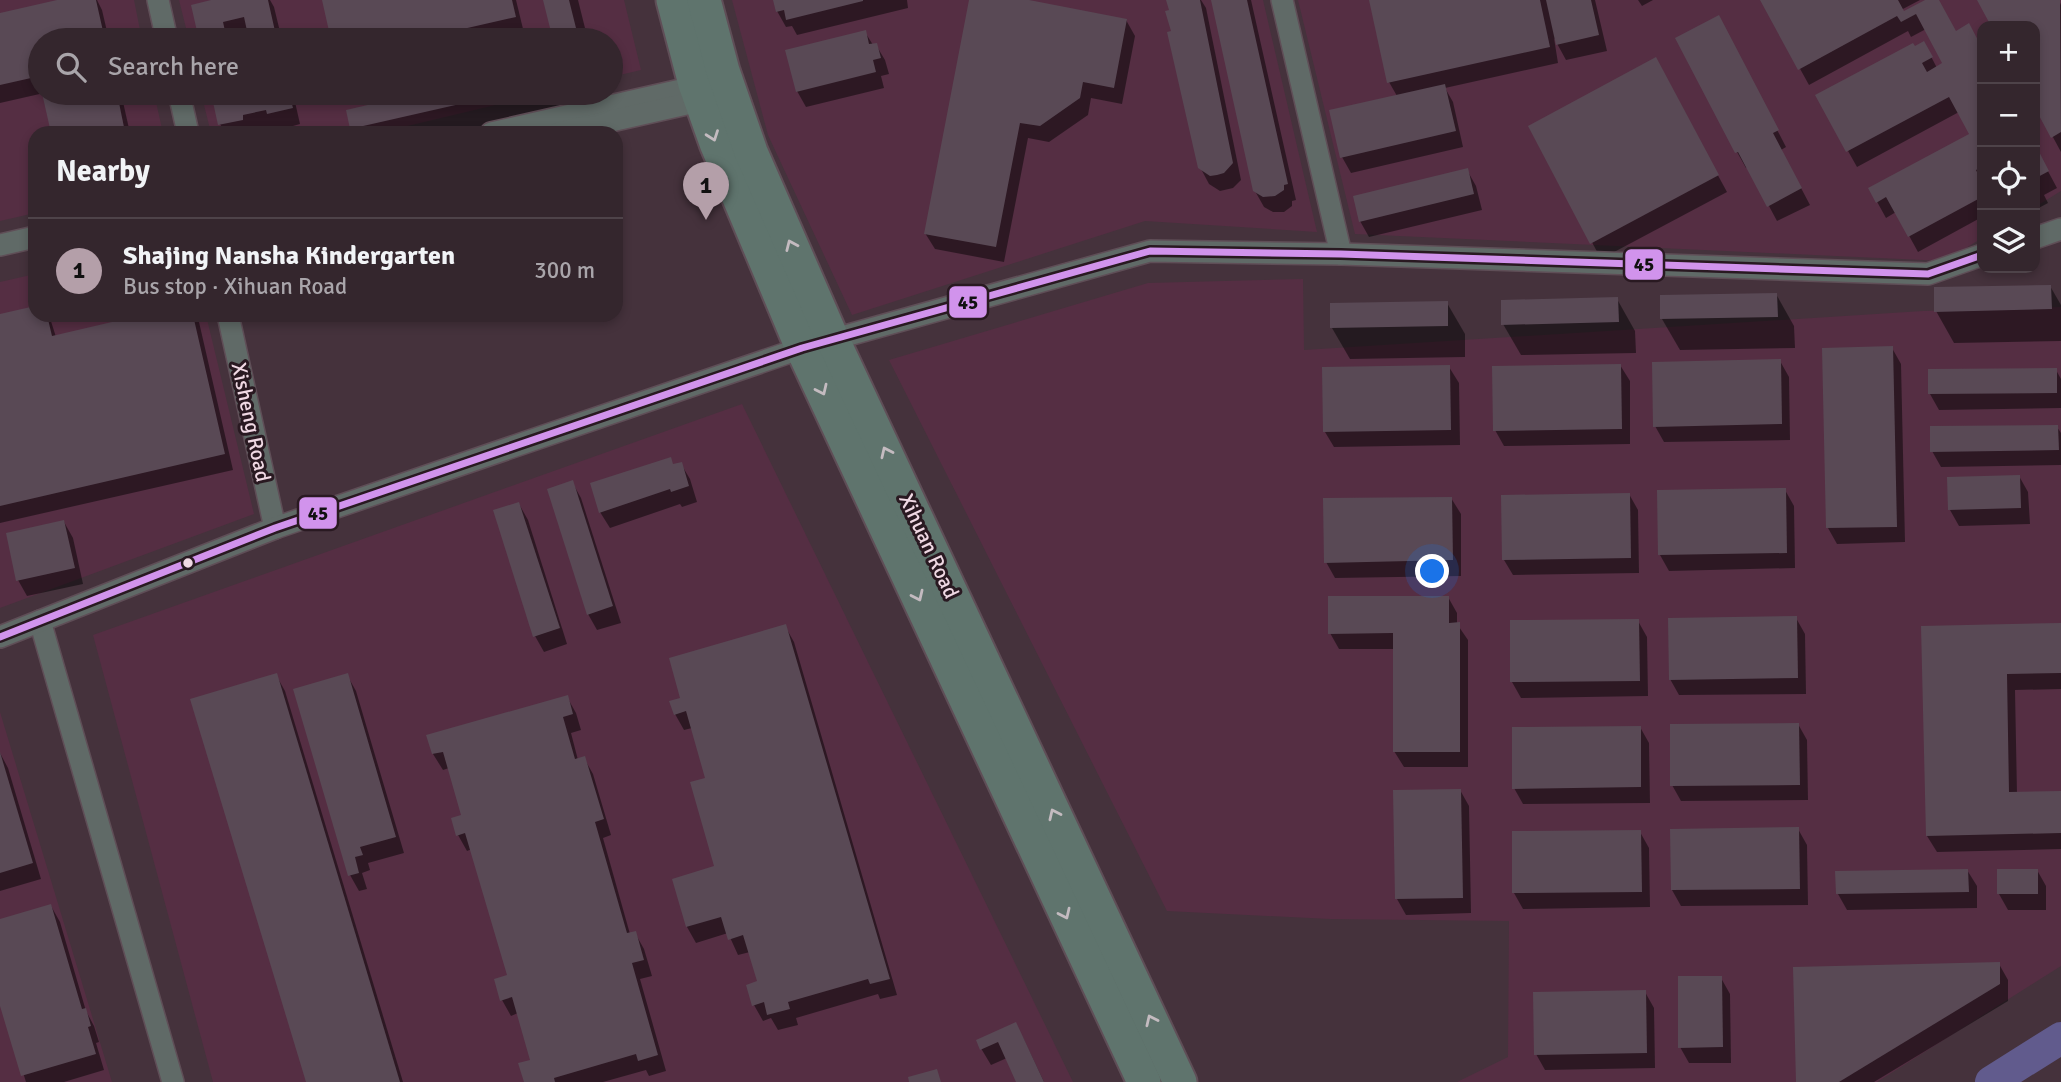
<!DOCTYPE html>
<html lang="en">
<head>
<meta charset="utf-8">
<style>
	:root { --surface:#34262d; --page:#3c2e35; --text:#f1f3f6; --muted:#a9a5aa; --line:#4e4349; --accent:#b49fa9 }
	body { margin:0; font-family:Signika,sans-serif; background:var(--page); color:var(--text) }
	.controls { position:absolute; right:21px; top:21px; display:grid; overflow:hidden; border-radius:14px; box-shadow:0 4px 10px #0003 }
	.controls button { width:63px; height:63px; display:grid; place-items:center; padding:0; border:0; border-bottom:2px solid var(--line); background:var(--surface); color:var(--text); font:35px sans-serif }
	.you { position:absolute; left:1433px; top:572px; width:24px; height:24px; margin:-18px; border:5px solid #fff; border-radius:50%; background:#1a73e8; box-shadow:0 0 0 10px #1a73e833 }
	.badge { display:grid; place-items:center; width:46px; height:46px; border-radius:50%; background:var(--accent); color:#111; font-size:23px; font-weight:700 }
	.pin { position:absolute; translate:-50% -58px; filter:drop-shadow(0 2px 4px #0008) }
	.pin::after { content:''; position:absolute; top:37px; width:24px; height:21px; background:inherit; clip-path:polygon(0 0,100% 0,50% 100%) }
	.list { margin:0; padding:0; list-style:none }
	h2 { display:flex; justify-content:space-between; align-items:center; height:91px; margin:0; padding:0 28px; font-size:30px }
	h2 small { font-size:23px; font-weight:400; color:var(--muted) }
	.list li { display:grid; grid-template-columns:46px 1fr auto; gap:21px; align-items:center; box-sizing:border-box; height:105px; padding:0 28px; border-top:2px solid var(--line) }
	.list b { display:block; font-size:26px; white-space:nowrap }
	.list p { margin:0; font-size:23px; white-space:nowrap; color:var(--muted) }
	.list em { font-size:23px; font-style:normal; color:var(--muted) }
	.icon { flex:none; width:38px; height:38px; fill:none; stroke:currentColor; stroke-width:2; stroke-linecap:round; stroke-linejoin:round }
	.map { position:relative; flex:none; width:2061px; height:1082px; overflow:hidden }
	.search { position:absolute; background:var(--surface); box-shadow:0 4px 10px #0003; left:28px; top:28px; width:595px; height:77px; display:flex; align-items:center; gap:18px; box-sizing:border-box; padding:0 24px; border-radius:38px; color:var(--muted); font-size:26px }
	.panel { position:absolute; background:var(--surface); box-shadow:0 4px 10px #0003; left:28px; top:126px; width:595px; height:196px; border-radius:21px }
	.map>svg:first-child { display:block }
	.built { fill:#552e43 }
	.shadow { fill:#0007 }
	.lines { fill:none; stroke-linecap:round; stroke-linejoin:round }
	.river { stroke:#615b8d; stroke-width:32 }
	.building { fill:#594955 }
	.minor-casing { stroke:#5f4e57; stroke-width:24 }
	.primary-casing { stroke:#5f4e57; stroke-width:37 }
	.minor { stroke:#606a67; stroke-width:21 }
	.primary { stroke:#5f746d; stroke-width:33 }
	.bus-1-casing { stroke:#291921; stroke-width:12 }
	.bus-1 { stroke:#d193ec; stroke-width:7 }
	.oneway { stroke:#c4bbc0 }
	.bus-dot { fill:#f0d9e4; stroke:#291921; stroke-width:2.5 }
	.labels { text-anchor:middle; dominant-baseline:central; stroke-width:6; stroke-linejoin:round; paint-order:stroke }
	.street-label { font-size:21px; fill:#f0d9e4; stroke:#291921 }
	.line-badge { stroke:#291921; stroke-width:2.5 }
	.pale-badge-label { font-size:19px; text-anchor:middle; font-weight:bold; fill:#111 }
</style>
</head>
<body>
<div class="map">
<svg width="2061" height="1082" viewBox="0 0 2061 1082">
	<rect width="100%" height="100%" fill="#45323c"/>
	<g class="built">
		<path d="M0,0H134L142,40H40V93H154L163,133H35V213L0,221Z"/>
		<path d="M179,0H624L641,70L611,77V40H189Z"/>
		<path d="M732,0H1263L1317,232L1145,221L852,315L768,135Z"/>
		<path d="M1298,0H2061V191L2035,207V26H1982V238L1945,261L1355,234Z"/>
		<path d="M201,93H546L378,133H211Z"/>
		<path d="M35,274V315H206L254,514L0,608V282Z"/>
		<path d="M1303,279L1304,350L1923,311L2061,307V966L1877,1082H1457L1508,1057L1509,921L1330,919L1167,911L889,360L1148,283Z"/>
		<path d="M742,404L1073,1082H213L93,635Z"/>
		<path d="M0,712L112,1082H0Z"/>
	</g>
	<g class="shadow">
		<path d="M65,0H97L102,10L109,40H40V93H121L130,133H53L44,93L0,103V15Z"/>
		<path d="M216,0H270L274,7L282,40H251L250,34L230,38L231,40H201L193,6Z"/>
		<path d="M324,0H516L524,33L492,40H333Z"/>
		<path d="M545,0H578L588,40H555Z"/>
		<path d="M780,0H907L908,8L797,35L792,26L786,27L777,11Z"/>
		<path d="M971,0H1019L1126,20L1135,36L1122,104L1091,98L1088,115L1049,142L1028,138L1004,262L935,249L925,233Z"/>
		<path d="M1168,0H1201L1206,8L1241,180L1233,188L1220,191L1209,184L1200,167Z"/>
		<path d="M1213,0H1251L1296,200L1292,201V206L1284,212H1273L1264,207L1255,191Z"/>
		<path d="M1371,0H1595L1607,51L1566,60L1554,38L1558,63L1445,88L1453,102L1463,147L1351,173L1342,157L1397,96L1389,82Z"/>
		<path d="M1638,0H1653L1642,6Z"/>
		<path d="M1762,0H1920L1901,10L1903,14L1929,0H1937L1955,33L1977,42L1982,51V217L1918,252L1896,212L1886,218L1870,189L1971,134L1959,112L1857,167L1848,151L1914,48L1924,43L1937,68L1945,64L1926,29L1911,37L1908,31L1809,85Z"/>
		<path d="M1979,0H2059L2061,5V152L2035,104V26H1993Z"/>
		<path d="M865,32L873,45H876L885,60L889,74L881,76L884,88L806,107L797,91Z"/>
		<path d="M1727,33L1786,147L1781,150L1810,205L1777,221L1748,167L1746,168L1737,152L1678,39Z"/>
		<path d="M1664,76L1727,192L1601,259L1530,127Z"/>
		<path d="M213,93H242L243,97L260,93H293L300,124L293,126L297,133H272L279,131L275,126L251,131V133H225L220,124Z"/>
		<path d="M428,93H584L569,114L486,133H355L352,128L348,111Z"/>
		<path d="M2035,147L2057,188L2044,195L2048,203L2035,210Z"/>
		<path d="M1467,170L1476,186L1482,210L1369,237L1360,221Z"/>
		<path d="M2050,286L2061,305V341L1954,343L1936,311Z"/>
		<path d="M1776,294L1794,326L1795,348L1680,350L1662,319V297Z"/>
		<path d="M1617,299L1635,331L1636,353L1521,355L1503,324Z"/>
		<path d="M1447,303L1465,334V357L1350,359L1332,328Z"/>
		<path d="M35,307V315H49L56,337L150,315H195L199,322L233,470L0,523V315Z"/>
		<path d="M1892,348L1901,364L1905,542L1837,544L1828,528Z"/>
		<path d="M1780,361L1789,377L1790,440L1664,442L1655,426Z"/>
		<path d="M1620,365L1630,381V444L1504,446L1495,430Z"/>
		<path d="M1449,367L1459,383L1460,445L1334,447L1325,432Z"/>
		<path d="M2056,370L2061,379V408L1939,410L1930,394Z"/>
		<path d="M2057,427L2061,433V465L1941,467L1932,451Z"/>
		<path d="M681,464L690,479L697,502L682,507L680,504L610,528L600,512L674,466Z"/>
		<path d="M2019,476L2028,492L2030,524L1959,526L1950,510Z"/>
		<path d="M572,482L581,498L621,623L597,630L588,614Z"/>
		<path d="M1785,490L1794,506L1795,568L1669,571L1660,555Z"/>
		<path d="M1629,494L1638,510L1639,573L1513,575L1504,560Z"/>
		<path d="M1451,498L1461,514V576L1335,578L1326,562Z"/>
		<path d="M519,504L528,520L567,644L544,652L535,636Z"/>
		<path d="M64,522L73,538L83,584L27,596L18,580Z"/>
		<path d="M1448,597L1457,613V624L1468,640V767H1404L1394,751V649H1339L1330,633Z"/>
		<path d="M1796,618L1805,634L1806,694L1679,695L1670,679Z"/>
		<path d="M1638,621L1647,637L1648,696L1521,698L1512,682Z"/>
		<path d="M785,626L794,642L897,995L880,999L878,994L796,1018L798,1025L778,1030L771,1018L763,1021L754,1005L759,983L750,952L738,955L728,933L696,943L687,927L674,880L717,868L707,779L692,728L684,730L675,714L682,699Z"/>
		<path d="M2061,626V689L2015,690L2017,794L2061,795V849L1937,852L1927,836L1923,628Z"/>
		<path d="M276,675L285,691L403,1082H308Z"/>
		<path d="M347,675L356,691L404,853L368,863L370,870L362,873L367,889L359,891L350,875Z"/>
		<path d="M567,697L576,713L581,730L571,733L578,760L584,758L593,774L611,835L603,838L630,934L635,933L644,949L652,976L640,979L666,1071L649,1076L646,1070L603,1082H526L532,1061L518,1013L511,1016L502,1000L509,977L472,849L467,851L458,835L463,816L449,768L443,770L433,754L429,736Z"/>
		<path d="M1798,724L1807,740L1808,800L1681,801L1672,785Z"/>
		<path d="M1640,727L1649,743L1650,803L1523,804L1514,788Z"/>
		<path d="M0,753L8,768L41,879L0,891Z"/>
		<path d="M1460,790L1469,806L1471,913L1406,915L1397,899Z"/>
		<path d="M1798,829L1807,845L1808,905L1681,906L1672,890Z"/>
		<path d="M1640,832L1649,848L1650,907L1523,909L1514,893Z"/>
		<path d="M1967,870L1977,886V908L1847,910L1838,894Z"/>
		<path d="M2037,870L2046,886V910H2008L1999,894Z"/>
		<path d="M51,906L60,922L86,1011L94,1026L99,1042L96,1043L104,1070L64,1082H26L0,999V921Z"/>
		<path d="M1999,964L2008,980V1001L1874,1082H1797Z"/>
		<path d="M1721,978L1730,994L1731,1063H1689L1680,1047Z"/>
		<path d="M1645,992L1654,1008L1655,1068L1545,1070L1536,1054Z"/>
		<path d="M1015,1024L1024,1040L1044,1082H1018L1007,1058L991,1065L982,1050L978,1041Z"/>
	</g>
	<g class="lines">
		<path class="river" d="M1991,1082L2061,1038"/>
	</g>
	<g class="building">
		<path d="M57,0H96L105,40H40V76L0,85V13Z"/>
		<path d="M211,0H268L277,40H249L244,17L223,22L227,40H199L191,5Z"/>
		<path d="M322,0H512L516,17L415,40H331Z"/>
		<path d="M543,0H569L579,40H553Z"/>
		<path d="M773,0H863V1L786,20L784,10L776,12Z"/>
		<path d="M969,0H1029L1127,19L1114,88L1083,82L1080,98L1040,126L1020,123L996,247L924,234Z"/>
		<path d="M1166,0H1200L1233,163L1224,173L1217,175L1210,176L1198,168L1167,32L1171,31L1165,11L1169,10Z"/>
		<path d="M1211,0H1247L1288,184L1284,185V190L1275,196L1263,197L1253,191Z"/>
		<path d="M1369,0H1540L1550,47L1387,83Z"/>
		<path d="M1546,0H1591L1599,35L1556,45Z"/>
		<path d="M1760,0H1898L1904,11L1925,0H1939L1956,31L1969,23L1982,48V167L1976,170L1982,182V197L1908,237L1886,197L1876,203L1868,188L1969,134L1949,97L1846,152L1815,95L1913,43L1915,46L1924,41L1933,57L1922,63L1927,72L1942,63L1916,14L1901,22L1897,16L1798,70Z"/>
		<path d="M1977,0H2060L2061,132L2051,138L2035,108V26H1991Z"/>
		<path d="M1719,15L1779,130L1773,133L1802,188L1767,207L1738,152L1735,153L1675,38Z"/>
		<path d="M866,30L869,44L877,43L881,58L873,60L876,72L796,92L785,50Z"/>
		<path d="M1656,57L1719,175L1590,244L1528,126Z"/>
		<path d="M1445,84L1456,131L1340,158L1329,110Z"/>
		<path d="M42,93H117L125,132L51,133Z"/>
		<path d="M211,93H238L239,96L252,93H289L293,108L267,114L266,110L243,115V120L218,125Z"/>
		<path d="M420,93H503L504,94L350,129L346,110Z"/>
		<path d="M295,126L297,133H269V132Z"/>
		<path d="M2035,144L2049,171L2036,178L2040,186L2035,189Z"/>
		<path d="M1468,168L1474,194L1359,222L1353,196Z"/>
		<path d="M2051,285L2052,309L1934,312V287Z"/>
		<path d="M1777,293L1778,317L1660,319V295Z"/>
		<path d="M1618,297L1619,322L1501,325V300Z"/>
		<path d="M1448,301V326L1330,328V303Z"/>
		<path d="M35,306V315H47L52,336L142,315H193L225,454L0,506V314Z"/>
		<path d="M1893,346L1897,527L1826,528L1822,348Z"/>
		<path d="M1781,359L1782,424L1653,427L1652,362Z"/>
		<path d="M1621,364L1622,429L1493,431L1492,366Z"/>
		<path d="M1450,365L1451,430L1323,432L1322,367Z"/>
		<path d="M2057,368V393L1928,394V369Z"/>
		<path d="M2058,425L2059,450L1930,452V426Z"/>
		<path d="M671,457L673,464L682,462L689,486L671,492L670,489L599,513L590,483Z"/>
		<path d="M2020,475L2021,508L1948,510L1947,477Z"/>
		<path d="M573,480L613,606L587,615L547,489Z"/>
		<path d="M1786,488L1787,553L1658,555L1657,490Z"/>
		<path d="M1630,493L1631,558L1502,560L1501,495Z"/>
		<path d="M1452,497L1453,560L1324,563L1323,498Z"/>
		<path d="M519,502L560,628L533,637L493,510Z"/>
		<path d="M64,520L75,568L16,581L6,533Z"/>
		<path d="M1328,596H1449V623L1460,622V752H1393V633L1328,634Z"/>
		<path d="M1797,616L1798,678L1669,680L1668,618Z"/>
		<path d="M1639,619L1640,681L1510,682V620Z"/>
		<path d="M2061,623V673L2007,674L2009,792L2061,791V833L1926,836L1921,626Z"/>
		<path d="M786,624L890,979L870,984L868,979L788,1002L790,1009L767,1015L764,1002L752,1006L746,985L757,981L743,935L728,940L721,917L686,927L672,879L714,866L690,782L705,778L686,711L674,715L669,701L680,698L669,658Z"/>
		<path d="M277,673L400,1082H306L190,699Z"/>
		<path d="M348,673L396,837L360,847L363,855L355,857L359,873L348,876L293,689Z"/>
		<path d="M568,695L573,714L563,717L575,759L585,756L604,819L595,822L627,933L636,931L644,960L632,963L658,1055L638,1061L636,1054L554,1078L555,1082H524L518,1063L530,1060L512,997L500,1001L494,979L507,975L465,833L456,836L451,818L461,815L443,752L432,754L426,735Z"/>
		<path d="M1799,723L1800,785L1670,786V724Z"/>
		<path d="M1641,726V787L1512,789V727Z"/>
		<path d="M0,752L33,863L0,873Z"/>
		<path d="M1461,789L1463,898L1395,899L1393,790Z"/>
		<path d="M1799,827L1800,889L1671,890L1670,829Z"/>
		<path d="M1641,830L1642,892L1512,893V831Z"/>
		<path d="M1968,869L1969,892L1836,894L1835,871Z"/>
		<rect x="1997" y="869" width="41" height="25"/>
		<path d="M51,904L82,1009L86,1008L91,1026L88,1027L96,1054L21,1076L0,1006V919Z"/>
		<path d="M2000,962V984L1839,1082H1796L1793,967Z"/>
		<path d="M1678,976H1722L1723,1047L1678,1048Z"/>
		<path d="M1646,990L1647,1053L1534,1055L1533,992Z"/>
		<path d="M1016,1022L1044,1082H1016L998,1042L980,1050L976,1040Z"/>
		<path d="M937,1069L941,1082H909L908,1077Z"/>
	</g>
	<g class="lines">
		<defs>
			<g id="minor">
				<path d="M158,0L167,40"/>
				<path d="M1282,0L1341,254"/>
				<path d="M179,93L188,133"/>
				<path d="M491,133L707,84"/>
				<path d="M558,133L713,98"/>
				<path d="M2035,238L2061,229"/>
				<path d="M0,245L35,237"/>
				<path d="M228,315L275,528"/>
				<path d="M40,621L173,1082"/>
				<path d="M0,637L275,528L802,348L1150,251L1341,254L1928,274L1982,255"/>
			</g>
			<g id="primary">
				<path d="M673,0L695,84L716,143L802,348L1144,1082"/>
				<path d="M704,0L723,71L751,152L833,340L1180,1082"/>
			</g>
		</defs>
		<use href="#minor" class="minor-casing"/>
		<use href="#primary" class="primary-casing"/>
		<use href="#minor" class="minor"/>
		<use href="#primary" class="primary"/>
		<defs>
			<path id="bus-1" d="M0,637L275,528L802,348L1150,251L1341,254L1928,274L1982,255"/>
		</defs>
		<use href="#bus-1" class="bus-1-casing"/>
		<use href="#bus-1" class="bus-1"/>
	</g>
	<defs><path id="oneway-chevron" d="M-2-3.5L2.5 0L-2 3.5" fill="none" stroke-width="1.6" stroke-linecap="round" stroke-linejoin="round" transform="scale(1.75)"/></defs>
	<g class="oneway">
		<use href="#oneway-chevron" transform="translate(713 136) rotate(70)"/>
		<use href="#oneway-chevron" transform="translate(791 245) rotate(-114)"/>
		<use href="#oneway-chevron" transform="translate(822 390) rotate(65)"/>
		<use href="#oneway-chevron" transform="translate(886 452) rotate(-115)"/>
		<use href="#oneway-chevron" transform="translate(918 596) rotate(65)"/>
		<use href="#oneway-chevron" transform="translate(1054 814) rotate(-115)"/>
		<use href="#oneway-chevron" transform="translate(1065 914) rotate(65)"/>
		<use href="#oneway-chevron" transform="translate(1151 1020) rotate(-115)"/>
	</g>
	<circle class="bus-dot" cx="188" cy="563" r="6"/>
	<g class="labels">
		<g class="street-label">
			<text transform="translate(251 422) rotate(78)">Xisheng Road</text>
			<text transform="translate(929 546) rotate(65)">Xihuan Road</text>
		</g>
	</g>
	<g class="line-badge">
		<rect x="1624" y="248" width="40" height="33" rx="7" fill="#d193ec"/>
		<rect x="948" y="285" width="40" height="34" rx="7" fill="#d193ec"/>
		<rect x="298" y="496" width="40" height="34" rx="7" fill="#d193ec"/>
	</g>
	<g class="pale-badge-label">
		<text x="1644" y="271">45</text>
		<text x="968" y="309">45</text>
		<text x="318" y="520">45</text>
	</g>
</svg>
<div class="controls">
<button>+</button>
<button>−</button>
<button><svg class="icon" aria-label="locate" viewBox="0 0 24 24"><circle cx="12" cy="12" r="6"/><path d="M12 2v4M12 18v4M2 12h4M18 12h4"/></svg></button>
<button><svg class="icon" aria-label="layers" viewBox="0 0 24 24"><path d="M12 4l9 5-9 5-9-5zM3 14l9 5 9-5"/></svg></button>
</div>
<div class="you"></div>
<div class="pin badge" style="left:706px;top:220px">1</div>
<div class="search"><svg class="icon" aria-label="search" viewBox="0 0 24 24"><circle cx="10" cy="10" r="6"/><path d="M15 15l6 6"/></svg>Search here</div>
<section class="panel">
<h2>Nearby<small></small></h2>
<ul class="list">
<li><span class="badge">1</span><div><b>Shajing Nansha Kindergarten</b><p>Bus stop · Xihuan Road</p></div><em>300 m</em></li>
</ul>
</section>
</div>
</body>
</html>
